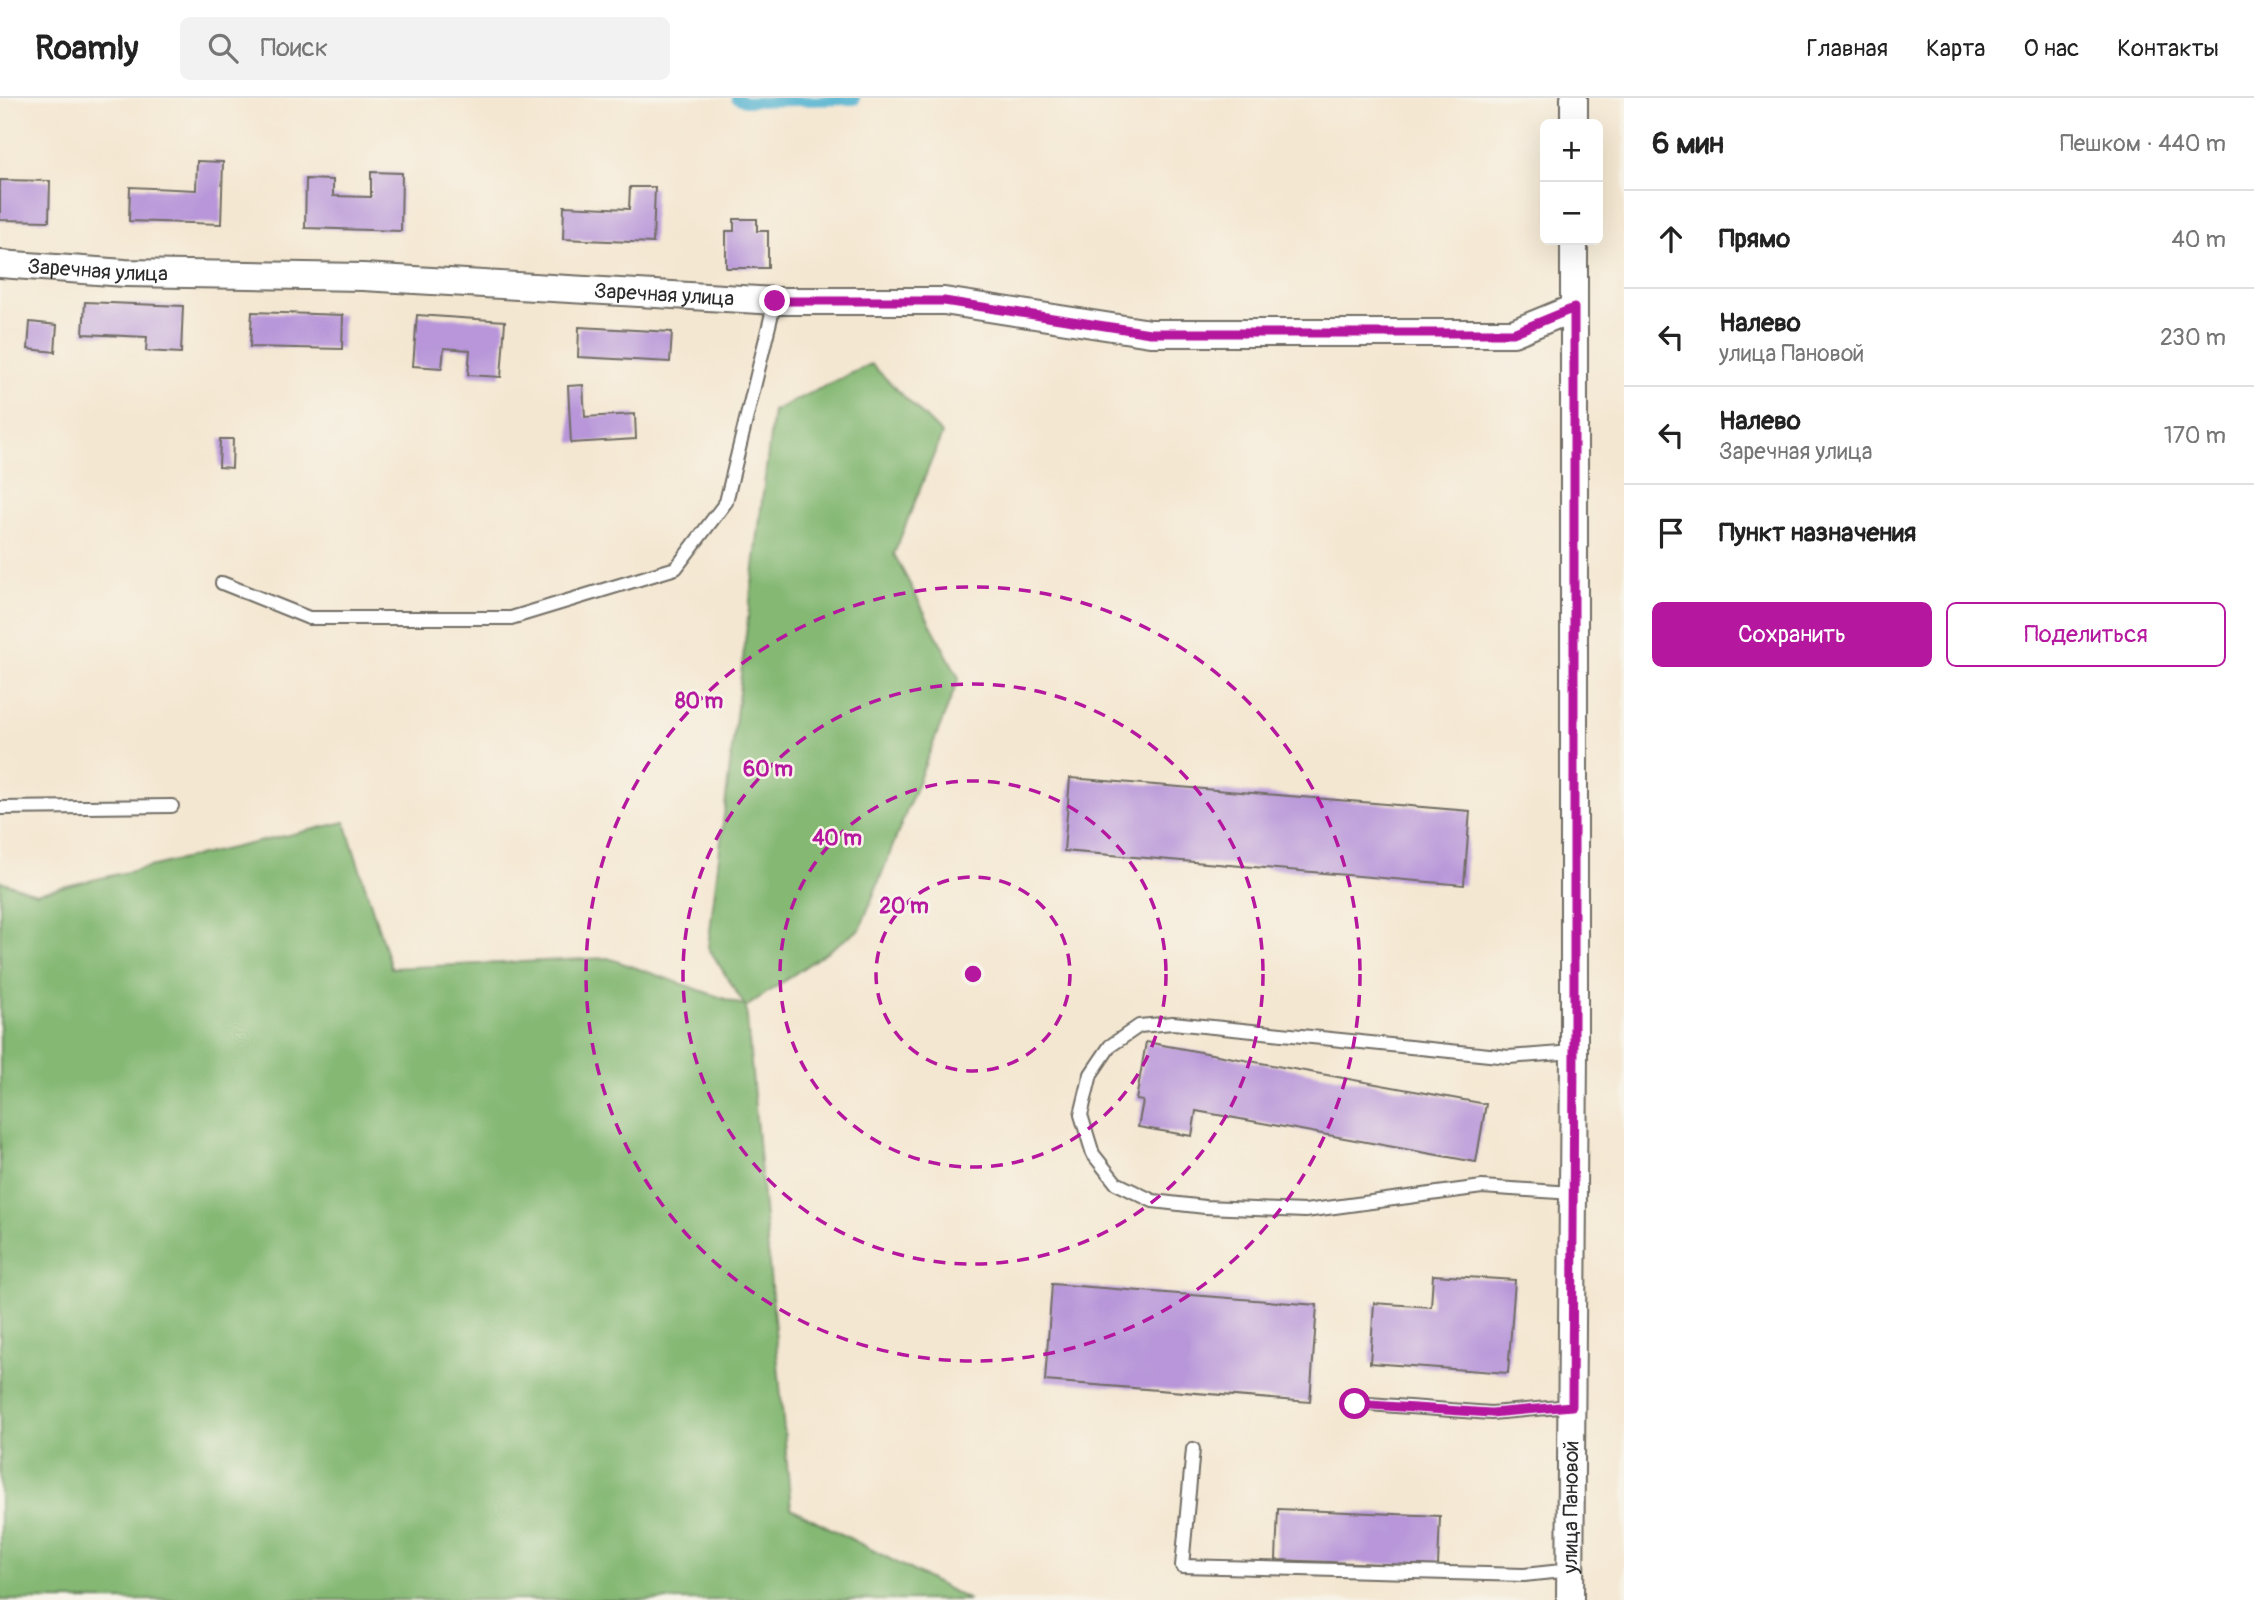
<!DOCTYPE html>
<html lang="ru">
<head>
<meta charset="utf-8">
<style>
	:root { --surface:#fff; --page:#f2f2f2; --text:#222; --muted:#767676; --line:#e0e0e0; --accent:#b5179e }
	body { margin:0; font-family:Pangolin,sans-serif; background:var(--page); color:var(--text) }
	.controls { position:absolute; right:21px; top:21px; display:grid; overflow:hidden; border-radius:10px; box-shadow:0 7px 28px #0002 }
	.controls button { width:63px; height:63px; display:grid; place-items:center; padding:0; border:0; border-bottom:2px solid var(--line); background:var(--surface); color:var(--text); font:35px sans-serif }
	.stop { position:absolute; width:21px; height:21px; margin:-16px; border:5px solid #b5179e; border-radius:50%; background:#fff }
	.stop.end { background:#b5179e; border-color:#fff; box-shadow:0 2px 7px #0008 }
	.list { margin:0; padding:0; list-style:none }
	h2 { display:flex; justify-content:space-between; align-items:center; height:91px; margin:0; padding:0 28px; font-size:30px }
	h2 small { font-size:23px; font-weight:400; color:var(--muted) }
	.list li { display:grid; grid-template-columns:46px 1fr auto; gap:21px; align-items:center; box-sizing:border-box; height:98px; padding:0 28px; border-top:2px solid var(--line) }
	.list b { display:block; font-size:26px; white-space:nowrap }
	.list p { margin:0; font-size:23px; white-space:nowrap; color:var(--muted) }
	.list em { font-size:23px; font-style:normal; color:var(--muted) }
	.actions { display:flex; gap:14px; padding:21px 28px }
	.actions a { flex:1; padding:16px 0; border:2px solid var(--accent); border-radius:10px; text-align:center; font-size:24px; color:var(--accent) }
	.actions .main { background:var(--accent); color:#fff }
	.icon { flex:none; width:38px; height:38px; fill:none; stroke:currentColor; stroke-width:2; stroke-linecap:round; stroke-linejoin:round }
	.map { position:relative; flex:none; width:1624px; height:1502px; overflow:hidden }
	header { display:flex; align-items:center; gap:42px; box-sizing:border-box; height:98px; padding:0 35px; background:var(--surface); border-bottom:2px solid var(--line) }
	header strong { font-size:33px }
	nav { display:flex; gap:38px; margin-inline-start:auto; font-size:24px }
	.search { width:490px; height:63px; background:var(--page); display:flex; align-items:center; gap:18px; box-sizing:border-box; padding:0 24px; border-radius:10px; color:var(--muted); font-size:26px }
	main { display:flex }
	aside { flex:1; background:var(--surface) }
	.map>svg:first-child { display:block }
	.forest { fill:#84b873; stroke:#58724f; stroke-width:2 }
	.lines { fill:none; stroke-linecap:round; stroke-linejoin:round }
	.stream { stroke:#51b2d0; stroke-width:10 }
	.building { fill:#b896d9 }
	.service-casing { stroke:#716d65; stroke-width:16 }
	.minor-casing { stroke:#716d65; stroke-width:30 }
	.service { stroke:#fff; stroke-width:12 }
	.minor { stroke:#fff; stroke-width:26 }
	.route { stroke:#b5179e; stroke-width:9 }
	.ring { fill:none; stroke:#b5179e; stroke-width:3.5; stroke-dasharray:12 9 }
	.labels { text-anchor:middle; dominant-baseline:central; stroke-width:5; stroke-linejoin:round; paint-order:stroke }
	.street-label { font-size:21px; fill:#2b2b2b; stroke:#f7f3e8 }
	.centre { fill:#b5179e; stroke:#f7f3e8; stroke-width:3.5 }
	.ring-label { font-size:21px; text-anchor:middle; font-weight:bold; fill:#b5179e; stroke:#f7f3e8; stroke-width:5; stroke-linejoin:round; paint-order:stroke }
</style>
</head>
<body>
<header>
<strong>Roamly</strong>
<div class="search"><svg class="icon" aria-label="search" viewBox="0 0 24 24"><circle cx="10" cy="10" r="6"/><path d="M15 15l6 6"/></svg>Поиск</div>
<nav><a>Главная</a><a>Карта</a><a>О нас</a><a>Контакты</a></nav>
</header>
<main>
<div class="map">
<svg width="1624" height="1502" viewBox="0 0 1624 1502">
	<rect width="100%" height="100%" fill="#f7f3e8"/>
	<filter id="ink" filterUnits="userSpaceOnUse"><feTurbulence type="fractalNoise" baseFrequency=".0143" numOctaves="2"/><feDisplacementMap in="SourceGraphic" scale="14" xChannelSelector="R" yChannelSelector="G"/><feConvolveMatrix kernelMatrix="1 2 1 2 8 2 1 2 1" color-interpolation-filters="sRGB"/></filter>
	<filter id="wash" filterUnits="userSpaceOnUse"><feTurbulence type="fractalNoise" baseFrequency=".00686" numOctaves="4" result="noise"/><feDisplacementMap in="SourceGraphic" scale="28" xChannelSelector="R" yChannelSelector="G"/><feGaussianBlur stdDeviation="1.57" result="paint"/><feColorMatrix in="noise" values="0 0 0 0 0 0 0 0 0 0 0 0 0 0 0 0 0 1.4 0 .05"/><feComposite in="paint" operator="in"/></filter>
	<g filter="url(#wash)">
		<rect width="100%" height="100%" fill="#f4e7d1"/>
		<path class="forest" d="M871,266L942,336L894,456L959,580L860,831L746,909L791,1410L969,1502H0V783L36,795L345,724L391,870L608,860L745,908L708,849L773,313Z"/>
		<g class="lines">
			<path class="stream" d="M736,0L745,4L855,2V0"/>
		</g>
		<g id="blocks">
			<g class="building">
				<path d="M197,63L223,64L221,126L129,123L130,89L196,92Z"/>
				<path d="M371,74L402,75L401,133L305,130L306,81L333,82V98L371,99Z"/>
				<path d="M0,82L50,83L49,123L0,122Z"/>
				<path d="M630,89H655L653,145L563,141L564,108L629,111Z"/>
				<path d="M734,121H757V133H768V170H726V133H734Z"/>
				<path d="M85,204L183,208L181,255L146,253L147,239L83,236Z"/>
				<path d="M252,214L343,217L342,251L250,249Z"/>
				<path d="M417,217L505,223L501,279L468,277L470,252L444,250L442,270L413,268Z"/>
				<path d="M30,224L57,227L55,254L28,251Z"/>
				<path d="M579,229L672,234L670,264L578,259Z"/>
				<path d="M583,287L585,319L635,316L636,341L571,345L568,288Z"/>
				<path d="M220,341H233L232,370L219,369Z"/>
				<path d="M1070,680L1470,713L1464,787L1064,753Z"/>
				<path d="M1146,944L1486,1006L1476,1064L1196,1013L1192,1038L1138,1029L1143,1003L1136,1002Z"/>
				<path d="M1433,1177L1515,1182L1508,1275L1370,1265L1374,1205L1431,1209Z"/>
				<path d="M1052,1186L1317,1207L1310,1304L1045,1283Z"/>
				<path d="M1278,1411L1440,1418L1438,1468L1276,1462Z"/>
			</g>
		</g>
	</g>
	<g filter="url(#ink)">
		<use href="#blocks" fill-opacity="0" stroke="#716d65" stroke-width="2"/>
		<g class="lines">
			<defs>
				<g id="service">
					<path d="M222,485L309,520H511L676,470L726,404L775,203"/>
					<path d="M0,710L172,708"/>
					<path d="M1573,1095L1482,1089L1305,1113L1205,1109L1153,1103L1116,1085L1093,1056L1081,1017L1091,976L1110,948L1139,928L1173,925L1509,959L1574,954"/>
					<path d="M1355,1305L1491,1315L1571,1308"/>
					<path d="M1193,1351L1182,1468L1524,1477L1571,1472"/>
				</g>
				<g id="minor">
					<path d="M1574,26V0"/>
					<path id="s1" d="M0,166L125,175L363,179L775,203H944L1150,235H1513L1574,210"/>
					<path id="s2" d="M1570,1502L1574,954V142"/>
				</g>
			</defs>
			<use href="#service" class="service-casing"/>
			<use href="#minor" class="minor-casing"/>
			<use href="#service" class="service"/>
			<use href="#minor" class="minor"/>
		</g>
	</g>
	<g class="lines" filter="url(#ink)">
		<path class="route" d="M775,203H944L1150,235H1513L1574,210V954L1572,1308L1491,1315L1355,1306"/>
	</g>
	<g class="ring">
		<circle cx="973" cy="876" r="97"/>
		<circle cx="973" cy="876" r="193"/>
		<circle cx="973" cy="876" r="290"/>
		<circle cx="973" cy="876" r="387"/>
	</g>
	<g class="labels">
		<g class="street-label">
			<text stroke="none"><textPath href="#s1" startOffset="98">Заречная улица</textPath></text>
			<text stroke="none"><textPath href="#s1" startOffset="665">Заречная улица</textPath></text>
			<text stroke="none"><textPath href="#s2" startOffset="93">улица Пановой</textPath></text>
		</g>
	</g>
	<circle cx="973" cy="876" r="10" class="centre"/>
	<g class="ring-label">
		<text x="699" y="610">80 m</text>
		<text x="768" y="678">60 m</text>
		<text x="837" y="747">40 m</text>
		<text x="904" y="815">20 m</text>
	</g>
</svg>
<div class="controls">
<button>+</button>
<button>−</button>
</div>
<div class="stop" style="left:1355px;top:1306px"></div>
<div class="stop end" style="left:775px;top:203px"></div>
</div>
<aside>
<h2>6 мин<small>Пешком · 440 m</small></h2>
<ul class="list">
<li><svg class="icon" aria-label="ahead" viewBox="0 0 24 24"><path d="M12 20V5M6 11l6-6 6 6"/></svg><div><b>Прямо</b></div><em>40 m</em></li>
<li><svg class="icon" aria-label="left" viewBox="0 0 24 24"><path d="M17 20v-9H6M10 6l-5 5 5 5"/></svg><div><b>Налево</b><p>улица Пановой</p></div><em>230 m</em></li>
<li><svg class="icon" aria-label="left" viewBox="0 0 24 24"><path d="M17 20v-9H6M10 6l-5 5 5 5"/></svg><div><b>Налево</b><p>Заречная улица</p></div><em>170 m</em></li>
<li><svg class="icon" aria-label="arrive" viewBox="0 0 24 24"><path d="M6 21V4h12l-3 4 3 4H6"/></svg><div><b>Пункт назначения</b></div></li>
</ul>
<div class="actions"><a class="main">Сохранить</a><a>Поделиться</a></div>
</aside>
</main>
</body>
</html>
